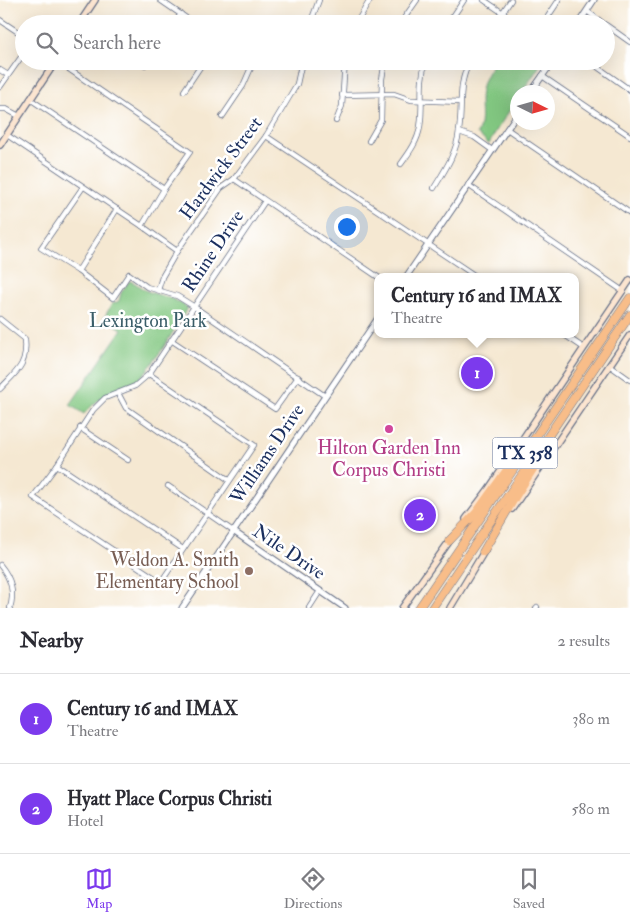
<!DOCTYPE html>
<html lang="en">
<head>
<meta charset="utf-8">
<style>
	:root { --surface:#fff; --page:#f2f2f3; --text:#2b2b33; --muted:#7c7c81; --line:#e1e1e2; --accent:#7c3aed }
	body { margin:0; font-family:"IM FELL Double Pica",serif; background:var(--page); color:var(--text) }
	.compass { position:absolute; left:510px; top:85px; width:45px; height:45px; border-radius:50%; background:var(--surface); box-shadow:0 5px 20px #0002; rotate:95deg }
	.you { position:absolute; left:346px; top:226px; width:18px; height:18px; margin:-12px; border:4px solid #fff; border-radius:50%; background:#1a73e8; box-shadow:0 0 0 8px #1a73e833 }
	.badge { display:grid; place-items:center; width:32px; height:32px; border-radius:50%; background:var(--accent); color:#fff; font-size:16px; font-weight:700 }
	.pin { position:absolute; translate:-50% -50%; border:2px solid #fff; box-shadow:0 1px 5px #0006 }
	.popup { position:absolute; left:374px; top:273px; width:205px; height:65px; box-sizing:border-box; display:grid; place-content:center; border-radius:10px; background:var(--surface); filter:drop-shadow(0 1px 4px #0005); font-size:16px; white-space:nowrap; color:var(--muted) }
	.popup b { font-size:19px; color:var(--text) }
	.popup::after { content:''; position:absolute; left:50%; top:100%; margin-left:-10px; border:10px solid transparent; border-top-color:var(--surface) }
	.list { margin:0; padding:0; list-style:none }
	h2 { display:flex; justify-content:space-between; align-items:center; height:65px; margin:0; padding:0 20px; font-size:21px }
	h2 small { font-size:16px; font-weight:400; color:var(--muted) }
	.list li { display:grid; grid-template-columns:32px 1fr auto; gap:15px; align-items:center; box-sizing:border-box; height:90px; padding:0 20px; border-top:1px solid var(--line) }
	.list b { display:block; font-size:19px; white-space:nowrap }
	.list p { margin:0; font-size:16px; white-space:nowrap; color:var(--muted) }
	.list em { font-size:16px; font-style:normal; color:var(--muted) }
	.icon { flex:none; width:28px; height:28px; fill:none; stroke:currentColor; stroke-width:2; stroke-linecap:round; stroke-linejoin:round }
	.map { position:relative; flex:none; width:630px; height:608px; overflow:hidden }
	.search { position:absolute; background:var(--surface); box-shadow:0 5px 20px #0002; left:15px; right:15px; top:15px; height:55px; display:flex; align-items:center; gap:12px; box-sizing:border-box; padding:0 18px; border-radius:28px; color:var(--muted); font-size:19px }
	.sheet { height:245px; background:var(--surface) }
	nav { display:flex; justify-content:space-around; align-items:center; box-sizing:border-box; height:70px; border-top:1px solid var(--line); background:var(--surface); font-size:14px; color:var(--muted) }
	nav a { display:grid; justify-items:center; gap:2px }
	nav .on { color:var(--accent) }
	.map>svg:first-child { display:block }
	.green { fill:#82c781; stroke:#4e7b70 }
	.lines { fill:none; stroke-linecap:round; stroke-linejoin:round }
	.minor-casing { stroke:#677087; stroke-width:6 }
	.tertiary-casing { stroke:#677087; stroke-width:7 }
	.secondary-casing { stroke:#677087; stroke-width:8 }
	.motorway-casing { stroke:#677087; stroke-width:9 }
	.minor { stroke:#fff; stroke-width:4.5 }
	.tertiary { stroke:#fff; stroke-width:5 }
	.secondary { stroke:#fce5d0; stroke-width:5.5 }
	.motorway { stroke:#f8bd89; stroke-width:8 }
	.hotel-dot { fill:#d1479c; stroke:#fff; stroke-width:2 }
	.education-dot { fill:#8d6e63; stroke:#fff; stroke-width:2 }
	.labels { text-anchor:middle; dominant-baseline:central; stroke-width:5; stroke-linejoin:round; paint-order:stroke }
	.shield { fill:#fff; stroke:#5f6d8e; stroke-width:1 }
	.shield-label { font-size:18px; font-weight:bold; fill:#1b2f5e }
	.street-label { font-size:19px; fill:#1b2f5e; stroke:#fff }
	.park-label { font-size:19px; fill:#3a5d68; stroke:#fff }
	.hotel-label { font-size:19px; fill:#b23c85; stroke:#fff }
	.education-label { font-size:19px; fill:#785e54; stroke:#fff; text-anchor:end }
</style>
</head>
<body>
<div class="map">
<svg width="630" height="608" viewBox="0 0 630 608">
	<rect width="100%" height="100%" fill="#fff"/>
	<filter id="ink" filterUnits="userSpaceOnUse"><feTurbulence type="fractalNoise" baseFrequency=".02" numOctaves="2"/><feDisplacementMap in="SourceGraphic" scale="10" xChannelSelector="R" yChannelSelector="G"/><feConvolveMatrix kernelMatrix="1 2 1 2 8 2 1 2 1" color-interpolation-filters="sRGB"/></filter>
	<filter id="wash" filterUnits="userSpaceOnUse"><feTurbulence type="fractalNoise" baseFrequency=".0096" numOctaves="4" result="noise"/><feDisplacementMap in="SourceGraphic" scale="20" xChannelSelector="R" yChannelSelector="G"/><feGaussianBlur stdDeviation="1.12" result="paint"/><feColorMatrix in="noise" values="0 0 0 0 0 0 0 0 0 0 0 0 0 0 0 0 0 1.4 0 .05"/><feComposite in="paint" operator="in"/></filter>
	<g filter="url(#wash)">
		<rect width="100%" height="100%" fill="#f5e8d2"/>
		<g class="green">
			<path d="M495,61H543L522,92H518L517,99L496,131L489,144L477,134C484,121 478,105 481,90C483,79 488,71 495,61Z"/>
			<path d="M129,281C136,282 140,288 147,291C163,297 173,297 188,308C174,329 157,362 139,379C130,387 118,388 108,394C98,399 91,407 84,414L70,405L122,329L104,318L112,304L119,301L121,293Z"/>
		</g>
	</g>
	<g filter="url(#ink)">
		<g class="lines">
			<defs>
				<g id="minor">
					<path d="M160,0L195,24"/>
					<path d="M484,0L519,24"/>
					<path d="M587,11L604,24"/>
					<path d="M0,20L24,36"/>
					<path d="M174,24L181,14"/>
					<path d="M310,24L319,0"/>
					<path d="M356,24L370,0"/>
					<path d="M400,24L417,0"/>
					<path d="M448,24L464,0"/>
					<path d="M495,24L511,0"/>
					<path d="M543,24L559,0"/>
					<path d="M606,25L630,42"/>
					<path d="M57,61L190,152L164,189L142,226"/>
					<path d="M267,61L301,66"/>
					<path d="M589,61L630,90"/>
					<path d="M145,65L148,61"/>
					<path d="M0,70L8,75"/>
					<path d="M542,76L630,136"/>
					<path d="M0,87L24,53"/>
					<path d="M184,91L204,61"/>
					<path d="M342,95L394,94L411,100L460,102"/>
					<path d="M30,99L164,189"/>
					<path d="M0,109H6L19,116"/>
					<path d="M222,117L243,86L254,61"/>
					<path d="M336,121L342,106L345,61"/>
					<path d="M507,129L630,213"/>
					<path d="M459,132L474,137L492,150"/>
					<path d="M7,135L142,226L177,251"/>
					<path d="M266,136L477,277"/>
					<path d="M369,141L381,120L382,79L385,61"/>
					<path d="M401,164C409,153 418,141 420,127C424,105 418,83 426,61"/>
					<path d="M234,179L378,277"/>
					<path d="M468,185L623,291"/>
					<path d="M83,187L41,248L78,271L113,298L129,274L147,287L177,296L193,306L325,396"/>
					<path d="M434,188C445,170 457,152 459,131C463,105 457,85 470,61"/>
					<path d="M78,271L117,209"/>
					<path d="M158,290L162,277L177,251L221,188L234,179L266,136L297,84L302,61"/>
					<path d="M0,319L25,339C28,365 16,372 0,389"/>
					<path d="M563,334L584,348"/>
					<path d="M171,340L275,409L298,377"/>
					<path d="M609,365L630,380"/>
					<path d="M149,374L254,445L161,582L33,497L57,465L93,410L105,398L135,386L149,374L265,201"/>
					<path d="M118,393L126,408L229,480"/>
					<path d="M80,428L128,460"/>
					<path d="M57,465L183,549"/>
					<path d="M168,486L233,531"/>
					<path d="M0,565C10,577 15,592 10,608"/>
					<path d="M309,608L320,591"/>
					<path d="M536,608L537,607"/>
				</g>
				<g id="tertiary">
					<path d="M578,24L594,0"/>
					<path d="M531,92L553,61"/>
					<path d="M406,277L518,113"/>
					<path d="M233,531L345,608"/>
					<path d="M182,608L378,318"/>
				</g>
				<g id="secondary">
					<path d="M79,24L95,0"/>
					<path d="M0,145L56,61"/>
					<path d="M512,509L630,335"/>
					<path d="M466,519L488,490L630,280"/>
					<path d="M402,608L451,539"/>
					<path d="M450,608L485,550"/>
				</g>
				<g id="motorway">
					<path d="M449,541L476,513L519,453"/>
					<path d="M483,552L517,494L542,455"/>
					<path d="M419,608L630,298"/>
					<path d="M432,608L630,315"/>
				</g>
			</defs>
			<use href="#minor" class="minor-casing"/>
			<use href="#tertiary" class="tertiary-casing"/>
			<use href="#secondary" class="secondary-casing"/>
			<use href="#motorway" class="motorway-casing"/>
			<use href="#minor" class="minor"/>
			<use href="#tertiary" class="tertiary"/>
			<use href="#secondary" class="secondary"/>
			<use href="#motorway" class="motorway"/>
		</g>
	</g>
	<circle class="hotel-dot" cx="389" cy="429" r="5"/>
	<circle class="education-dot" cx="249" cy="571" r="5"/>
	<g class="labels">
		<rect class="shield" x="492.5" y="437.5" width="65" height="31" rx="4"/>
		<g class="shield-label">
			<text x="525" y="453">TX 358</text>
		</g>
		<g class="street-label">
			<text transform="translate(221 168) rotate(-53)">Hardwick Street</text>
			<text transform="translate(213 251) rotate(-56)">Rhine Drive</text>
			<text transform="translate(267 454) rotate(-56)">Williams Drive</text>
			<text transform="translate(289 552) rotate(34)">Nile Drive</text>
		</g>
		<g class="park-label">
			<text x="148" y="321">Lexington Park</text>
		</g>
		<g class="hotel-label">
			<text x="389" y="448">Hilton Garden Inn<tspan x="389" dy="22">Corpus Christi</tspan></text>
		</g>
		<g class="education-label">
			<text x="239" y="560">Weldon A. Smith<tspan x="239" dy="22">Elementary School</tspan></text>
		</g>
	</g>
</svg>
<svg class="compass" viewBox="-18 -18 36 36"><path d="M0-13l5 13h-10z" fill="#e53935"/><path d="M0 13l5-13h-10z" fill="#7c7c81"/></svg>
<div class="you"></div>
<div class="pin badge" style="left:477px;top:373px">1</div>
<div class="popup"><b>Century 16 and IMAX</b>Theatre</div>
<div class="pin badge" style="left:420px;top:515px">2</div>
<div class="search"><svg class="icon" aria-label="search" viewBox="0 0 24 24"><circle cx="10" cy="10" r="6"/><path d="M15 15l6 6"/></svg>Search here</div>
</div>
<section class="sheet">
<h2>Nearby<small>2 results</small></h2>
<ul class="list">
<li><span class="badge">1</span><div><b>Century 16 and IMAX</b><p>Theatre</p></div><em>380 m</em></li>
<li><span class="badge">2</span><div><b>Hyatt Place Corpus Christi</b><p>Hotel</p></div><em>580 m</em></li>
</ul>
</section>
<nav>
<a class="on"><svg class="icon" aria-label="map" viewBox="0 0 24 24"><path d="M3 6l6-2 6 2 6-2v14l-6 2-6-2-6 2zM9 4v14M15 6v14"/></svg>Map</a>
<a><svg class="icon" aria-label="directions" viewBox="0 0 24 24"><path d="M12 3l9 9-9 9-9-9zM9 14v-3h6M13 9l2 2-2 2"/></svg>Directions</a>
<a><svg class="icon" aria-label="saved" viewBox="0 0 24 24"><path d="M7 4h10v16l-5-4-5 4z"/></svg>Saved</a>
</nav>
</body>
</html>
